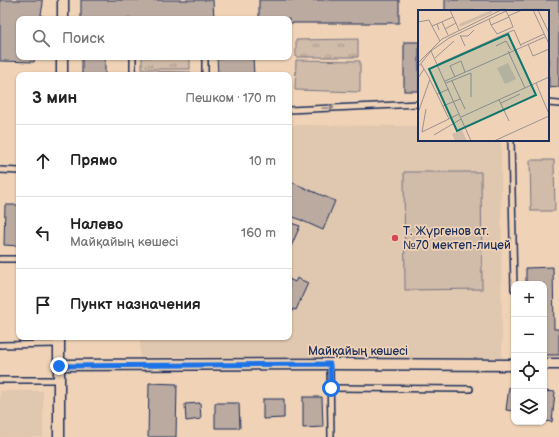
<!DOCTYPE html>
<html lang="ru">
<head>
<meta charset="utf-8">
<style>
	:root { --surface:#fff; --page:#f2f2f2; --text:#222; --muted:#767676; --line:#e0e0e0 }
	body { margin:0; font-family:"Balsamiq Sans",sans-serif; background:var(--page); color:var(--text) }
	.controls { position:absolute; right:12px; bottom:12px; display:grid; overflow:hidden; border-radius:8px; box-shadow:0 1px 3px #0004 }
	.controls button { width:36px; height:36px; display:grid; place-items:center; padding:0; border:0; border-bottom:1px solid var(--line); background:var(--surface); color:var(--text); font:20px sans-serif }
	.stop { position:absolute; width:12px; height:12px; margin:-9px; border:3px solid #1a73e8; border-radius:50%; background:#fff }
	.stop.end { background:#1a73e8; border-color:#fff; box-shadow:0 1px 4px #0008 }
	.list { margin:0; padding:0; list-style:none }
	h2 { display:flex; justify-content:space-between; align-items:center; height:52px; margin:0; padding:0 16px; font-size:17px }
	h2 small { font-size:13px; font-weight:400; color:var(--muted) }
	.list li { display:grid; grid-template-columns:26px 1fr auto; gap:12px; align-items:center; box-sizing:border-box; height:72px; padding:0 16px; border-top:1px solid var(--line) }
	.list b { display:block; font-size:15px; white-space:nowrap }
	.list p { margin:0; font-size:13px; white-space:nowrap; color:var(--muted) }
	.list em { font-size:13px; font-style:normal; color:var(--muted) }
	.icon { flex:none; width:22px; height:22px; fill:none; stroke:currentColor; stroke-width:2; stroke-linecap:round; stroke-linejoin:round }
	.map { position:relative; flex:none; width:559px; height:437px; overflow:hidden }
	.search { position:absolute; background:var(--surface); box-shadow:0 1px 3px #0004; left:16px; top:16px; width:276px; height:44px; display:flex; align-items:center; gap:10px; box-sizing:border-box; padding:0 14px; border-radius:8px; color:var(--muted); font-size:15px }
	.panel { position:absolute; background:var(--surface); box-shadow:0 1px 3px #0004; left:16px; top:72px; width:276px; height:268px; border-radius:8px }
	.map>svg:first-child { display:block }
	.built { fill:#e0c7af }
	.park { fill:url(#park-tufts); stroke:#767584 }
	.pitch { fill:#d1bba9; stroke:#767584 }
	.building { fill:#bbaaa0; stroke:#1b2f5e }
	.lines { fill:none; stroke-linecap:round; stroke-linejoin:round }
	.service-casing { stroke:#1b2f5e; stroke-width:8 }
	.minor-casing { stroke:#1b2f5e; stroke-width:13 }
	.service { stroke:#f0d3b6; stroke-width:5 }
	.minor { stroke:#f0d3b6; stroke-width:10 }
	.oneway { stroke:#86818a }
	.route { stroke:#1a73e8; stroke-width:5 }
	.poi-dot { fill:#d1495b; stroke:#f0d3b6; stroke-width:1.5 }
	.labels { text-anchor:middle; dominant-baseline:central; stroke-width:3.5; stroke-linejoin:round; paint-order:stroke }
	.poi-label { font-size:12px; fill:#1b2f5e; stroke:#f0d3b6; text-anchor:start }
	.street-label { font-size:12px; fill:#1b2f5e; stroke:#f0d3b6 }
	.inset-road { fill:none; stroke:#9b9193; stroke-width:1 }
	.view { fill:#0f766e; fill-opacity:0.15; stroke:#0f766e; stroke-width:2 }
	.inset-edge { fill:none; stroke:#1b2f5e; stroke-width:2 }
</style>
</head>
<body>
<div class="map">
<svg width="559" height="437" viewBox="0 0 559 437">
	<defs>
		<pattern id="park-tufts" width="24" height="20" patternUnits="userSpaceOnUse"><rect width="24" height="20" fill="#d1bba9"/><path d="M3 7l-1-3M5 7V3M7 7l1-3M15 17l-1-3M17 17v-4M19 17l1-3" fill="none" stroke="#a9988d"/></pattern>
	</defs>
	<rect width="100%" height="100%" fill="#f0d3b6"/>
	<filter id="ink" filterUnits="userSpaceOnUse"><feTurbulence type="fractalNoise" baseFrequency=".025" numOctaves="2"/><feDisplacementMap in="SourceGraphic" scale="8" xChannelSelector="R" yChannelSelector="G"/><feConvolveMatrix kernelMatrix="1 2 1 2 8 2 1 2 1" color-interpolation-filters="sRGB"/></filter>
	<g filter="url(#ink)">
		<g class="built">
			<path d="M289,125L419,126V140H501L502,358L140,357V337H289Z"/>
			<rect x="0" y="391" width="43" height="46"/>
		</g>
		<g class="park">
			<path d="M358,39V57H296V40Z"/>
			<rect x="142" y="57" width="48" height="12"/>
		</g>
		<g class="pitch">
			<path d="M296,60L360,61V92L295,90Z"/>
			<path d="M141,71L191,72V75H141Z"/>
			<path d="M530,160H554L555,211H531Z"/>
			<path d="M404,172H481L482,289L405,290Z"/>
		</g>
		<g class="building">
			<path d="M0,0H42L43,4L40,19H19V57H35L34,62L0,61Z"/>
			<path d="M81,0H213L214,19H81Z"/>
			<path d="M259,0H399V23H289V19H259Z"/>
			<path d="M445,0H559V87L549,88L548,11H445Z"/>
			<rect x="404" y="42" width="15" height="49"/>
			<rect x="82" y="57" width="23" height="18"/>
			<path d="M217,57H253L254,75H218Z"/>
			<path d="M289,181L335,201L323,230L294,217L291,223L300,226L289,251Z"/>
			<path d="M5,205H19V246L4,245Z"/>
			<path d="M553,267L554,329H559V355H544V284H526V268Z"/>
			<path d="M297,278L308,283L296,310L293,309L289,318V279L295,282Z"/>
			<path d="M149,383L177,384L176,437H148Z"/>
			<path d="M509,387L514,388V411L506,410Z"/>
			<path d="M544,391L555,392L552,422L544,421Z"/>
			<path d="M303,397H322L323,427L303,428Z"/>
			<path d="M263,399H284V418L263,419Z"/>
			<path d="M200,403L201,419L186,421L185,404Z"/>
			<path d="M215,403H239L240,428H215Z"/>
		</g>
		<g class="lines">
			<defs>
				<g id="service">
					<path d="M133,57V75"/>
					<path d="M205,57V75"/>
					<path d="M548,103L559,104"/>
					<path d="M289,110L419,104"/>
					<path d="M511,140L514,289"/>
					<path d="M0,170L19,171"/>
					<path d="M0,259H19"/>
					<path d="M0,345L59,344"/>
					<path d="M330,364L331,437"/>
					<path d="M0,380H59"/>
					<path d="M331,388L470,389"/>
				</g>
				<g id="minor">
					<path d="M63,19V0"/>
					<path d="M62,75V57"/>
					<path d="M544,364H559"/>
					<path d="M59,365L330,364L514,365"/>
					<path d="M59,437V337"/>
				</g>
			</defs>
			<use href="#service" class="service-casing"/>
			<use href="#minor" class="minor-casing"/>
			<use href="#service" class="service"/>
			<use href="#minor" class="minor"/>
		</g>
		<defs><path id="oneway-shaft" d="M-6 0H5M1.5-3L5.5 0L1.5 3" fill="none" stroke-width="1.6" stroke-linecap="round" stroke-linejoin="round"/></defs>
		<use class="oneway" href="#oneway-shaft" transform="translate(328 108) rotate(-3)"/>
	</g>
	<g class="lines" filter="url(#ink)">
		<path class="route" d="M59,366L330,364L331,388"/>
	</g>
	<circle class="poi-dot" cx="395" cy="238" r="4"/>
	<g class="labels">
		<g class="poi-label">
			<text x="403" y="231">Т. Жүргенов ат.<tspan x="403" dy="14">№70 мектеп-лицей</tspan></text>
		</g>
		<g class="street-label">
			<text x="358" y="351">Майқайың көшесі</text>
		</g>
	</g>
	<g transform="translate(418 10)">
		<rect width="131" height="131" fill="#f0d3b6"/>
		<path d="M74,0V3L42,17L41,14Z" fill="#d1bba9"/>
		<path d="M90,53L98,69L87,74L79,58ZM44,120L49,131H37L34,124Z" fill="#d1bba9"/>
		<path class="inset-road" d="M32,0L41,20M115,0L131,34M120,0L131,23M90,6L104,0M71,9L73,15L91,7L88,1M0,12L11,10L14,16M24,12L30,25M19,14L35,7M73,15L79,24L95,17L91,7M27,19L38,13M21,20L19,14L14,16L22,31M42,25L47,36M43,26H50L56,20M110,34L115,46L131,39M102,35L126,24M78,36L88,31L93,40M13,41L53,131M90,41L107,78M17,48L36,31M0,53L24,29L83,0M20,54L96,20L103,36M0,57L13,41L31,28L90,0M37,67L32,56L43,51L47,62M0,68L6,59L3,54M12,70L19,84L31,79M27,71L127,27M34,71L47,99M28,73L53,63V87M118,73L131,104M19,84L31,109M81,90L91,111M83,93L102,84M25,96L42,89M8,99L4,122L41,104M0,103L12,69L6,59M43,107L131,67M16,125L43,109M76,131L131,106"/>
		<path class="view" d="M90,24L118,85L39,121L11,59Z"/>
		<rect width="131" height="131" class="inset-edge"/>
	</g>
</svg>
<div class="controls">
<button>+</button>
<button>−</button>
<button><svg class="icon" aria-label="locate" viewBox="0 0 24 24"><circle cx="12" cy="12" r="6"/><path d="M12 2v4M12 18v4M2 12h4M18 12h4"/></svg></button>
<button><svg class="icon" aria-label="layers" viewBox="0 0 24 24"><path d="M12 4l9 5-9 5-9-5zM3 14l9 5 9-5"/></svg></button>
</div>
<div class="stop" style="left:331px;top:388px"></div>
<div class="stop end" style="left:59px;top:366px"></div>
<div class="search"><svg class="icon" aria-label="search" viewBox="0 0 24 24"><circle cx="10" cy="10" r="6"/><path d="M15 15l6 6"/></svg>Поиск</div>
<section class="panel">
<h2>3 мин<small>Пешком · 170 m</small></h2>
<ul class="list">
<li><svg class="icon" aria-label="ahead" viewBox="0 0 24 24"><path d="M12 20V5M6 11l6-6 6 6"/></svg><div><b>Прямо</b></div><em>10 m</em></li>
<li><svg class="icon" aria-label="left" viewBox="0 0 24 24"><path d="M17 20v-9H6M10 6l-5 5 5 5"/></svg><div><b>Налево</b><p>Майқайың көшесі</p></div><em>160 m</em></li>
<li><svg class="icon" aria-label="arrive" viewBox="0 0 24 24"><path d="M6 21V4h12l-3 4 3 4H6"/></svg><div><b>Пункт назначения</b></div></li>
</ul>
</section>
</div>
</body>
</html>
